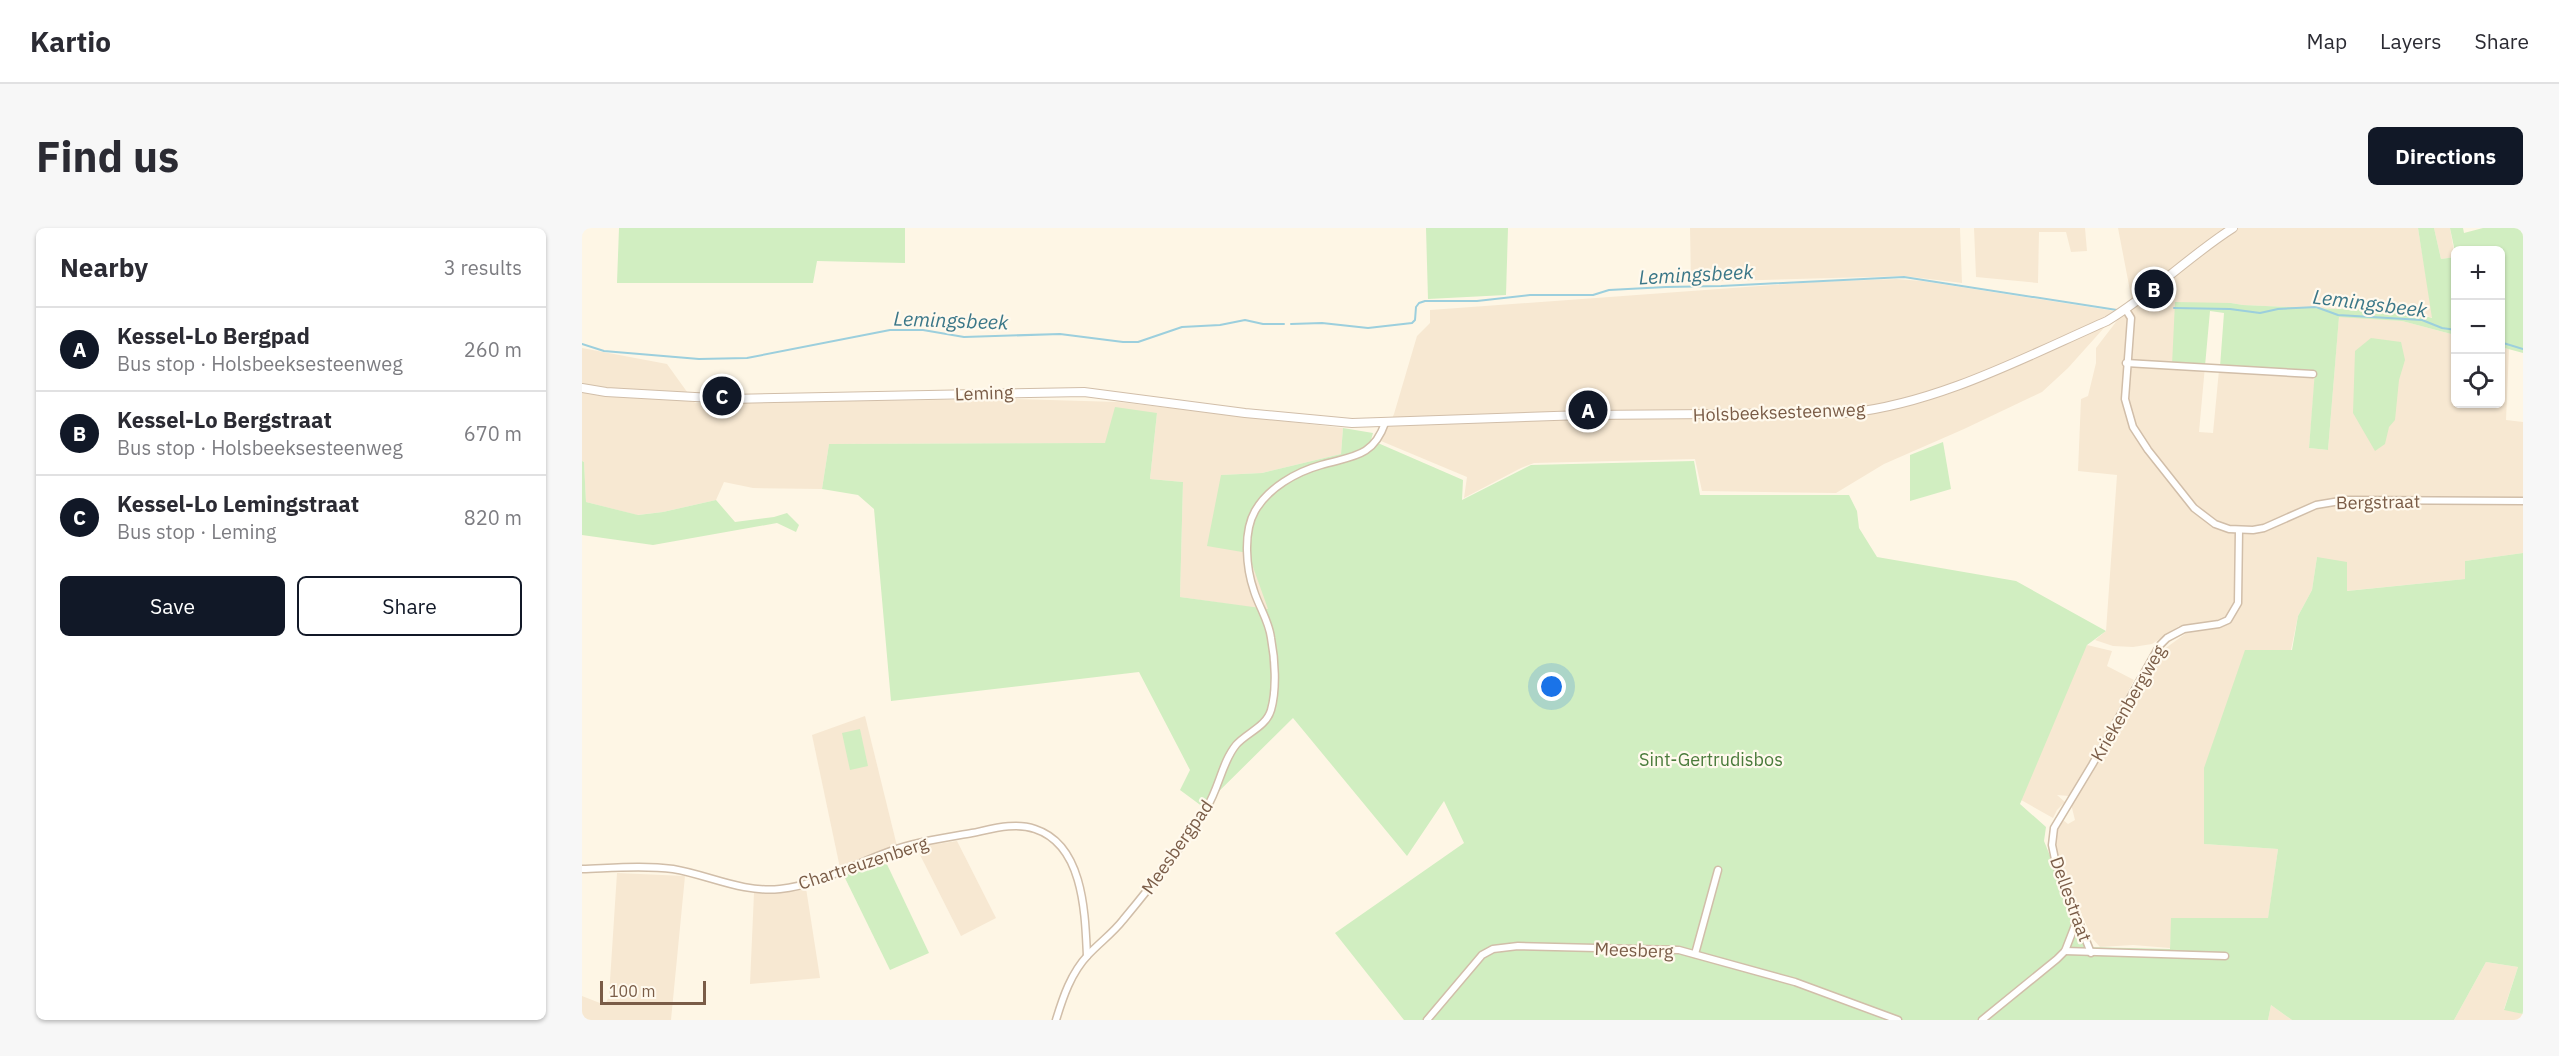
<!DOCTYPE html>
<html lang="en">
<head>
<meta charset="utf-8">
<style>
	:root { --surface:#fff; --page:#f7f7f7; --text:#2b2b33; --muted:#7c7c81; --line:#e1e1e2; --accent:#111827 }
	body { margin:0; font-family:"IBM Plex Sans",sans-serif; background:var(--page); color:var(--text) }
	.controls { position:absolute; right:18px; top:18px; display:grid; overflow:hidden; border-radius:9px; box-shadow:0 2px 4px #0004 }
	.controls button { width:54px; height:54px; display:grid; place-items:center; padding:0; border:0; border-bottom:2px solid var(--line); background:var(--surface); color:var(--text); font:30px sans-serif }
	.scale { position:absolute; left:18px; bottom:15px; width:106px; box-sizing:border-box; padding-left:6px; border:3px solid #7a5c47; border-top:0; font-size:16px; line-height:21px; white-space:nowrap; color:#7a5c47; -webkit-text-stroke:4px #fff9ed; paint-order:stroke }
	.you { position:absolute; left:970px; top:459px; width:21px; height:21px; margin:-15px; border:4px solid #fff; border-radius:50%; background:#1a73e8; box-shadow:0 0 0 9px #1a73e833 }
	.badge { display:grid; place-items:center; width:39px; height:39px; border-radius:50%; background:var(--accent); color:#fff; font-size:20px; font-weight:700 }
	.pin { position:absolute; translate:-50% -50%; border:3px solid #fff; box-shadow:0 2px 6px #0006 }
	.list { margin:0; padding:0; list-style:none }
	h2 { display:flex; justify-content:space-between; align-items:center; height:78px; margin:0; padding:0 24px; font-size:26px }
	h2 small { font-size:20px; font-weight:400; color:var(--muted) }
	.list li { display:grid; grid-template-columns:39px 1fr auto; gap:18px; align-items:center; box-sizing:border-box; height:84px; padding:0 24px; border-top:2px solid var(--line) }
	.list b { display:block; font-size:22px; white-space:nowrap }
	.list p { margin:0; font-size:20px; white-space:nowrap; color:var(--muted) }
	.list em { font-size:20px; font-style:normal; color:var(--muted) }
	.actions { display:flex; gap:12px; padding:18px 24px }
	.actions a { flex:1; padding:14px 0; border:2px solid var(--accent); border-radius:9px; text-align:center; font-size:21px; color:var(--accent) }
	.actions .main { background:var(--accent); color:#fff }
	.icon { flex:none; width:33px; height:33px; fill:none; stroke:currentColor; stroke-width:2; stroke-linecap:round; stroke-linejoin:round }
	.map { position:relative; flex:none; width:1941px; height:792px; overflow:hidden; border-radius:9px }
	header { display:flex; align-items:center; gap:36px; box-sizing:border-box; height:84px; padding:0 30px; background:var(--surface); border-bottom:2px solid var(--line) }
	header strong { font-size:28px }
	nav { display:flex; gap:33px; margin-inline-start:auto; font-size:21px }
	.intro { display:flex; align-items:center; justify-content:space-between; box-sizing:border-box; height:144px; padding:0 36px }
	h1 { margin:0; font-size:42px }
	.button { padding:15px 27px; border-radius:9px; background:var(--accent); color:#fff; font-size:21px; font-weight:700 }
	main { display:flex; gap:36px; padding:0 36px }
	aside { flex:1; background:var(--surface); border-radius:9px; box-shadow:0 2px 4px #0004 }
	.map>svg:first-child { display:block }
	.residential { fill:#f7e8d2 }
	.green { fill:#d1eec1 }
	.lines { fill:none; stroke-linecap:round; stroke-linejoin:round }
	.stream { stroke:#9ccfdd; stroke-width:2 }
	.minor-casing { stroke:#d1bea9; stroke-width:9 }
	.tertiary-casing { stroke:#d1bea9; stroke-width:10 }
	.minor { stroke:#fff; stroke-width:6 }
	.tertiary { stroke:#fff; stroke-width:8 }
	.labels { text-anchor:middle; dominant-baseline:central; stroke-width:4.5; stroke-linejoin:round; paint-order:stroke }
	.street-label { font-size:18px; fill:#7a5c47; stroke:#fff9ed }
	.park-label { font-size:18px; fill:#4a7b3b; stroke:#fff9ed }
	.water-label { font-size:20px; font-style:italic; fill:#3b7788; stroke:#fff9ed }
</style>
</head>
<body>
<header>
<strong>Kartio</strong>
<nav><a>Map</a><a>Layers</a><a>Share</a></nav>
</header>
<div class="intro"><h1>Find us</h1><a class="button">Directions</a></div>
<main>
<aside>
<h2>Nearby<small>3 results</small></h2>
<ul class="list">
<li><span class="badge">A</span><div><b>Kessel-Lo Bergpad</b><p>Bus stop · Holsbeeksesteenweg</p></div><em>260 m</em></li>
<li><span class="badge">B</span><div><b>Kessel-Lo Bergstraat</b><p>Bus stop · Holsbeeksesteenweg</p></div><em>670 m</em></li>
<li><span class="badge">C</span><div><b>Kessel-Lo Lemingstraat</b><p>Bus stop · Leming</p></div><em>820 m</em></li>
</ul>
<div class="actions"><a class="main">Save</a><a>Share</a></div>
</aside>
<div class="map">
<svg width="1941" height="792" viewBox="0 0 1941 792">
	<rect width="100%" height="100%" fill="#fef6e5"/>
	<g class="residential">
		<path d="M1108,0H1378L1380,55L1322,48L1109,54Z"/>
		<path d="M1392,0H1503L1505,23L1489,24L1484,4H1457L1456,55L1394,49Z"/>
		<path d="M1536,0H1836L1851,90L1814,79L1754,81L1661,77L1649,75H1593V83L1623,138L1617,204L1631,205L1637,142L1733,149L1727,220L1746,222L1757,88L1820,93L1873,107L1874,176H1918L1919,119L1927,121L1924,192L1941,194V325L1883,333V351L1764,363L1735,329L1730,362L1716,388L1709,422L1622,616L1696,621L1686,691L1590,690L1588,720L1551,717L1518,719L1510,710L1474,628L1473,614L1476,598L1481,592L1486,596L1493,592L1487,568L1475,567L1483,574L1475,582L1471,590L1425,564L1505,417L1530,423L1525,438L1552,452L1542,471L1554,476L1581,422L1603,406L1597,398L1570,416L1551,419L1531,418L1513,412L1524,403L1535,247L1496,243L1499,171L1506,168L1514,135V120L1550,73Z"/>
		<path d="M1852,0H1868L1873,29L1859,31Z"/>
		<path d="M1314,51L1340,53L1533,83L1521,101L1486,140L1460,164L1382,201L1302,236L1254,265L1120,263L1113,231L952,235L939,240L882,270L885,249L799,213L812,186L835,108L848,95V82L1232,54Z"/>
		<path d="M0,120L85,136L113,175L434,171L536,174L761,200L759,226L680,245L639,247L687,382L598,369L601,254L568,251L575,185L523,215L247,216L240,261L171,260L142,254L134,272L81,284L55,287L4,274L2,234L0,233Z"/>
		<path d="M283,488L315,618L258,640L230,507Z"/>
		<path d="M375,613L414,690L379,708L334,619Z"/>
		<path d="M35,645L103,648L89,792H0V768L23,777L27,768Z"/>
		<path d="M224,660L238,750L168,756L172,665Z"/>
		<path d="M1904,734L1936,739L1922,781L1941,786V792H1872Z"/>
		<path d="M1689,777L1710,792H1686Z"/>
	</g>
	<g class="green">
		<path d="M37,0H323V35L235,33L231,55H35Z"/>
		<path d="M844,0H926L924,67L846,71Z"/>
		<path d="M1836,0H1852L1859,31L1873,29V107L1820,93L1757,89L1746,222L1727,220L1733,142L1707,141L1706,143L1638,139L1642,85L1628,83L1623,138L1590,137L1593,74L1649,75L1661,77L1754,81L1814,79L1850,90Z"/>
		<path d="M1868,0H1881L1882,5L1901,0H1941V125L1919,119L1918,22H1874L1873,24Z"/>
		<path d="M1789,110L1819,114L1823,132L1817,152L1813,192L1807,199L1803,216L1793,223L1771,185L1773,123Z"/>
		<path d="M533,179L575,185L568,251L601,254L598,369L686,381L666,325L625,318L639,247L680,245L759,226L761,200L791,205L789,212L881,252L880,272L949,237L1112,233L1118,267H1267L1275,283L1277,300L1295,329L1434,353L1524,403L1505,417L1438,576L1464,599L1462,613L1505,719L1588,721L1589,690H1686L1696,621L1622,616V540L1663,422H1710L1716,388L1730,362L1735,329L1765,334V363L1883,351V333L1941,325V786L1922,782L1936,739L1904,734L1872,792H1710L1689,777L1686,792H822L753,705L882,615L862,573L825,628L711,490L621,579L598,562L608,542L557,444L309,473L292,281L276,267L240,261L247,216L523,215Z"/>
		<path d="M1361,214L1369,261L1328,273V227Z"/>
		<path d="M0,233L2,234L4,274L56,287L81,284L134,272L153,294L192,289L205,285L217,297L214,304L195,295L71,317L0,307Z"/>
		<path d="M278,501L286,538L268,542L260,505Z"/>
		<path d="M302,630L347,725L308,742L262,648Z"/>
	</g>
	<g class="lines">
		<g class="stream">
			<path d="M1592,80L1648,81L1678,85L1696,81L1734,79L1756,87L1840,92L1860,100L1874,102"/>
			<path d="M709,96L740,95L786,100L830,95L833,92L834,79L837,75L843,73H895L948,67H1011L1027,62L1084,59L1139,58L1322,49L1535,82"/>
			<path d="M1918,114L1941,121"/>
			<path d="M0,116L22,123L117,131L165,130L308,102H341L382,109L478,106L541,114H556L600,99L638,97L663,92L681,96H702"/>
		</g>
		<defs>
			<g id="minor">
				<path d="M1544,82L1549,90L1543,171L1551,199L1566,222L1612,280L1633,296L1647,301L1671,302L1682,300L1734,277L1764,272L1941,273"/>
				<path d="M1544,135L1731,146"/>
				<path d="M0,641C30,640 62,637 91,641C127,647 160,665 198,661C236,657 270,637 306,624C333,614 362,610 390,605C410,601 433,594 453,601C502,617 503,686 505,728"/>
				<path d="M1483,723L1643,728"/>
				<path d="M1509,725L1474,636L1470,617L1472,600L1510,537L1578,417L1585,410L1602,401L1637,396L1646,392L1656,375L1657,302"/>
				<path d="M1113,726L1136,642"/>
				<path d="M474,792C481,769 489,745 506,727C517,715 531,705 541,692C571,656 600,619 625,579C637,560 640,534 654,517C664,505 684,499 689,482C695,461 693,431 689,410C687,393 677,379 672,363C664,340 661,304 673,283C686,260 714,244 739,237C769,228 791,230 803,195"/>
				<path d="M845,792L900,727L911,721L936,718L1097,722L1213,754L1316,792"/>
				<path d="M1400,792L1475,731L1483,723L1495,692"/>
			</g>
			<path id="tertiary" d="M0,160L24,164L148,171L502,164L663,185L770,195L1002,187L1266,185C1357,175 1443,129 1525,93C1570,66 1607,28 1651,0"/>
		</defs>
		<use href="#minor" class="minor-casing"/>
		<use href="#tertiary" class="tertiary-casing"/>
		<use href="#minor" class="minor"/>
		<use href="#tertiary" class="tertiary"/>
	</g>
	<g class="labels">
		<g class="street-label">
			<text transform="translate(402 165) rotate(-2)">Leming</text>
			<text transform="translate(1197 184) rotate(-2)">Holsbeeksesteenweg</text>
			<text transform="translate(1796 274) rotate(-1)">Bergstraat</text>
			<text transform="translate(1546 475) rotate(-60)">Kriekenbergweg</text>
			<text transform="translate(595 619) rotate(-55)">Meesbergpad</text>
			<text transform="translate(281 635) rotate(-18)">Chartreuzenberg</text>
			<text transform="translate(1489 671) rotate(70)">Dellestraat</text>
			<text transform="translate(1052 722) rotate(2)">Meesberg</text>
		</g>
		<g class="park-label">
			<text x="1129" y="531">Sint-Gertrudisbos</text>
		</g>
		<g class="water-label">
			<text transform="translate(1114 46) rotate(-3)">Lemingsbeek</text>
			<text transform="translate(1788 75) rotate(7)">Lemingsbeek</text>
			<text transform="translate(369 92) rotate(2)">Lemingsbeek</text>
		</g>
	</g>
</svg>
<div class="controls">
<button>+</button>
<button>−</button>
<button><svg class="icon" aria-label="locate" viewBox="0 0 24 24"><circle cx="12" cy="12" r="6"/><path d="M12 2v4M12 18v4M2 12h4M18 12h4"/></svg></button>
</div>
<div class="scale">100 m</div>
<div class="you"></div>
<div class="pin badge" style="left:1006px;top:182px">A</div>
<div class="pin badge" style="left:1572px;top:61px">B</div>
<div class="pin badge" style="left:140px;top:168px">C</div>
</div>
</main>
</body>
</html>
